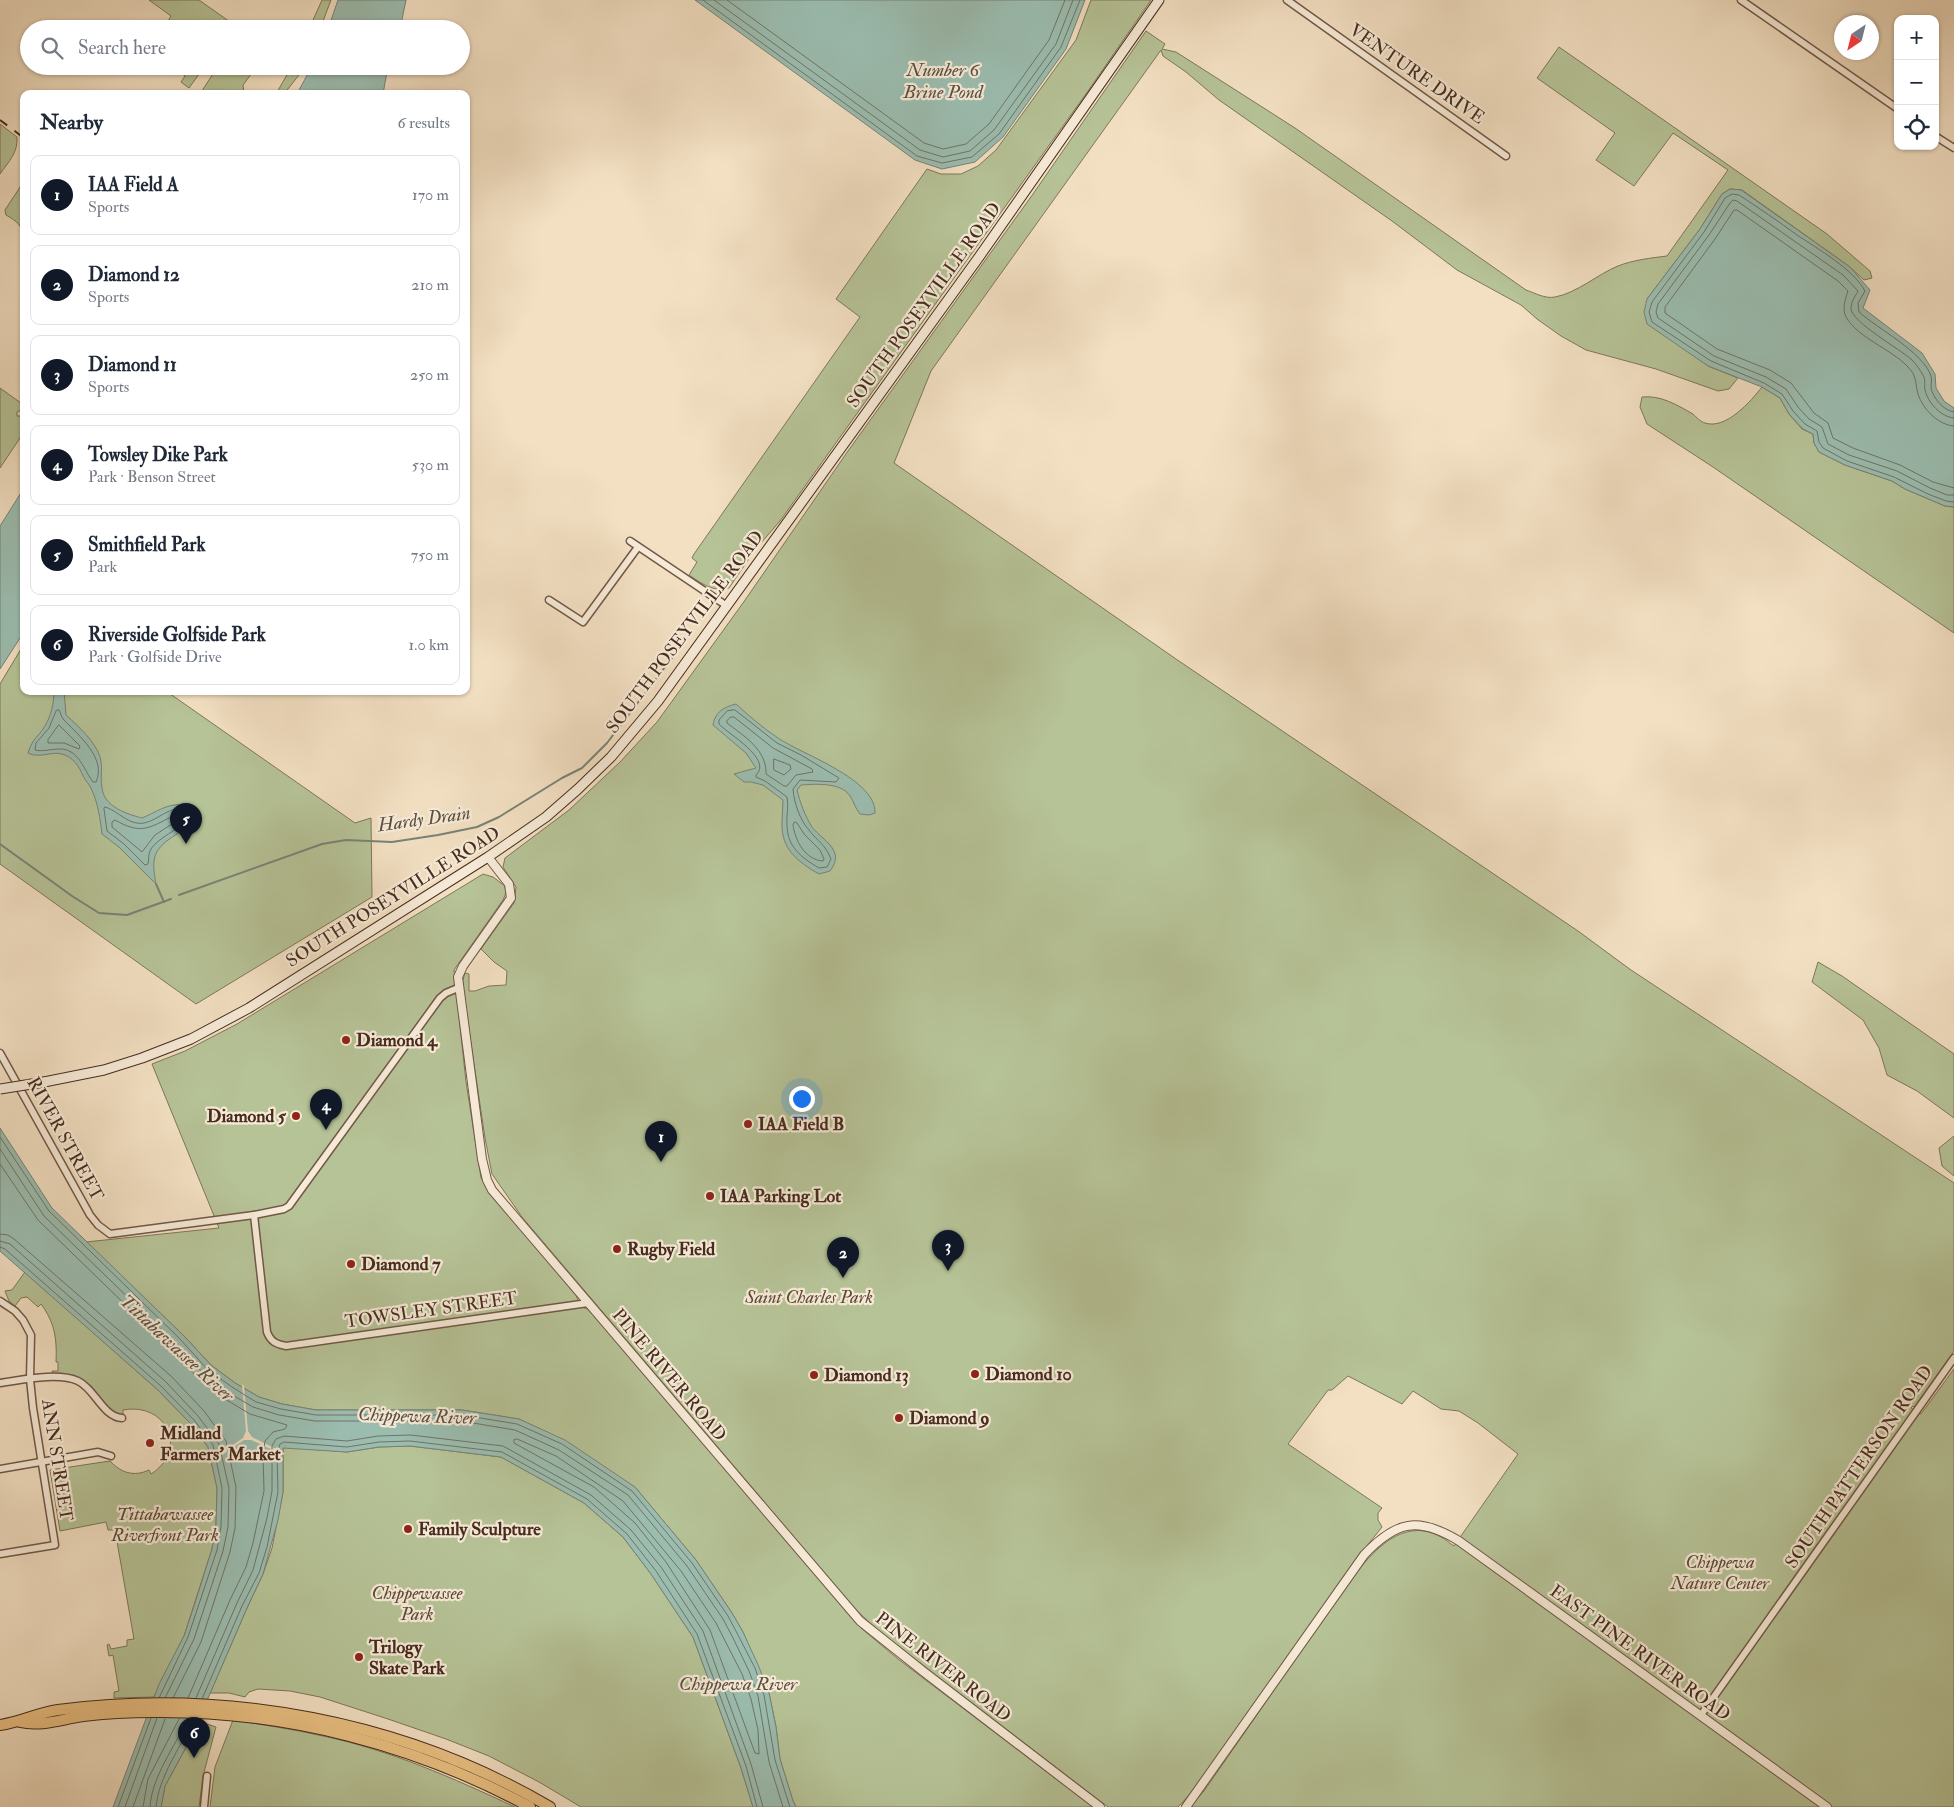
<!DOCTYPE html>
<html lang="en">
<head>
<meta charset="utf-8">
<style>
	:root { --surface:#fff; --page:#f6f6f7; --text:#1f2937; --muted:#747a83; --line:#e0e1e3; --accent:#111827 }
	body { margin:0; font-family:"IM FELL Double Pica",serif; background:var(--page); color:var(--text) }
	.controls { position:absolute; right:15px; top:15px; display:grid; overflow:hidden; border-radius:10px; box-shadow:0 1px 4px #0004 }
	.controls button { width:45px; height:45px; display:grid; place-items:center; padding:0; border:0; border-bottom:1px solid var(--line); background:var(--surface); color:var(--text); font:25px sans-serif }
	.compass { position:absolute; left:1834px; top:15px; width:45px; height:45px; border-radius:50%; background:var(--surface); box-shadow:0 1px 4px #0004; rotate:215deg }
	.you { position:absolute; left:801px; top:1098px; width:18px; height:18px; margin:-12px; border:4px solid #fff; border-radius:50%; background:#1a73e8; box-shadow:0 0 0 8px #1a73e833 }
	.badge { display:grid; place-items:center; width:32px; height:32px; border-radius:50%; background:var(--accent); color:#fff; font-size:16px; font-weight:700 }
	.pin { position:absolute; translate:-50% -41px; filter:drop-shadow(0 1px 2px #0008) }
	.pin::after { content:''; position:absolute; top:26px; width:18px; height:15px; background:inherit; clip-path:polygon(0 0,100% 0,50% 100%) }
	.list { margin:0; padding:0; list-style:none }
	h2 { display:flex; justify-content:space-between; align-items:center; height:65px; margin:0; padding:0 20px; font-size:21px }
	h2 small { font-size:16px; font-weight:400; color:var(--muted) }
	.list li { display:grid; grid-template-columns:32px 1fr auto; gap:15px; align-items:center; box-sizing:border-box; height:80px; margin:0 10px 10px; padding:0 10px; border:1px solid var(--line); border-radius:10px }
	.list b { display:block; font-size:19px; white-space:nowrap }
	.list p { margin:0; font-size:16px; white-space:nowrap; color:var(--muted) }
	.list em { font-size:16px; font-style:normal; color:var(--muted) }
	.icon { flex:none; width:28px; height:28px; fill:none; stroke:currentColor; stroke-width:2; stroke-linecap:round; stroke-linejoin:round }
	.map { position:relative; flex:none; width:1954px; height:1807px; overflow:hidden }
	.search { position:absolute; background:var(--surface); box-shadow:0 1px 4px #0004; left:20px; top:20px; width:450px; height:55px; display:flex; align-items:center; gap:12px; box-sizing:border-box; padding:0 18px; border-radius:28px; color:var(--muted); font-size:19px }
	.panel { position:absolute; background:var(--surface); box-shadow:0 1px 4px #0004; left:20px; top:90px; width:450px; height:605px; border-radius:10px }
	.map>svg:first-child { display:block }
	.green { fill:#b6c397; stroke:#7e775a }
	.water { fill:#9bbdb0; stroke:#798376 }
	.pier { fill:#f3e0c3 }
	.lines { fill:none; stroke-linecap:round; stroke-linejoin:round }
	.shore { stroke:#707467; stroke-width:1 }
	.stream { stroke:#798376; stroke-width:2 }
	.minor-casing { stroke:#715847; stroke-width:9 }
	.tertiary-casing { stroke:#715847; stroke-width:10 }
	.secondary-casing { stroke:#462b1e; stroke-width:11 }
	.trunk-casing { stroke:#462b1e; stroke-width:12 }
	.minor { stroke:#f7ebd8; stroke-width:6 }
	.tertiary { stroke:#f7ebd8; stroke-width:8 }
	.secondary { stroke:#f7ebd8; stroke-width:9 }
	.trunk { stroke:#eac082; stroke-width:10 }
	.rail { stroke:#462b1e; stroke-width:2; stroke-dasharray:9 9; stroke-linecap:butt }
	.secondary-bridge-casing { stroke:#462b1e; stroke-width:11; stroke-linecap:butt }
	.secondary-bridge { stroke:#f7ebd8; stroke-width:9 }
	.poi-dot { fill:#8f2418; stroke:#f7ebd8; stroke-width:2 }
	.labels { text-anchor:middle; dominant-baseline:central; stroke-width:4.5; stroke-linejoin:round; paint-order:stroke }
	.street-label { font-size:18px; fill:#462b1e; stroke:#f7ebd8 }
	.poi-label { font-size:18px; font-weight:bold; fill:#462b1e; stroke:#f7ebd8; text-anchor:start }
	.park-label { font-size:18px; font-style:italic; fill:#5c4936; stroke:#f7ebd8 }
	.water-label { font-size:19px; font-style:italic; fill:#5b5042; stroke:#f7ebd8 }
</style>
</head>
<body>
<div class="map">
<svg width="1954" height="1807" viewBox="0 0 1954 1807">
	<rect width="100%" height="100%" fill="#f3e0c3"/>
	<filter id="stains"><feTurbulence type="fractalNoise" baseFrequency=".004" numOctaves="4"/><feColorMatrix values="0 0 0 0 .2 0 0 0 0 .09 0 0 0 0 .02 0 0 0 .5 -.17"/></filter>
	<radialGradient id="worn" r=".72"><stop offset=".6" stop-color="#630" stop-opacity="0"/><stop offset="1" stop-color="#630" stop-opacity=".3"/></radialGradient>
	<g class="green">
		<path d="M149,0H199L240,29H194L190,25L187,29H170L165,26L171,16Z"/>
		<path d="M322,0H331L320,29H309Z"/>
		<path d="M1091,0H1151L1088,91L780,521L755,550L729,588C714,593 701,583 689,575L697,562L692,558L694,554L860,317L836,299L927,169L941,174H961L978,166L996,150L1076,40Z"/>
		<path d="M1146,31L1165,44L1162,49L1176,52L1295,128L1526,290C1535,293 1545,299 1555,297C1577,293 1598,274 1618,266C1633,260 1651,258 1667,256L1728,170L1673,133L1634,186L1596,160L1615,133L1537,78L1559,47L1827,234L1870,271L1872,278L1864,280L1850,267L1742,190L1730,189L1722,194L1700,229L1647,299L1708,366L1738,378L1729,389L1718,391L1656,369L1586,350L1561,336L1537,319L1521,305L1457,270L1392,221L1219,100L1186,72L1163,56L1161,50L931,371L894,463L1176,659L1578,931L1631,970L1954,1183V1351L1914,1407L1913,1406L1911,1408L1921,1414L1954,1369V1807H1190L1204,1791L1352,1578C1373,1551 1403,1516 1441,1537C1446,1539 1450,1544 1454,1546L1518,1454L1478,1423L1459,1411L1441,1409L1413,1391L1402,1404L1348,1376L1332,1390H1328L1288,1444L1382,1508L1378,1513V1520L1382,1527L1351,1566L1193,1791L1178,1807H1108L881,1633L856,1610L522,1217L492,1174L485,1138L462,983L465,973L469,974V991H475L489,986L506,985L507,971L494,962L481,949L514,903L516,887L503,867L505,858L569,810L620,762L657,722L743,603L848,451L1033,194Z"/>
		<path d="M172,66H197L202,70L189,88L181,82L185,76Z"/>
		<path d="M218,66H257L243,85L244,94H200Z"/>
		<path d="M292,66H306L284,94H276Z"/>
		<path d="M0,124L17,137C18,153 9,161 0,174Z"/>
		<path d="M24,181V239C22,225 18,222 6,215L5,210Z"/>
		<path d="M1762,387L1780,398L1789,414L1802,429L1813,434L1814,443L1819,452L1845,465L1892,481L1905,489L1945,506L1954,507V633L1713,467L1647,424L1640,407L1642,397C1661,395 1677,405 1693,414C1696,417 1701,422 1705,423C1726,430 1751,401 1762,387Z"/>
		<path d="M0,388L21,403L24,399V409L17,412V416H24V432L0,468Z"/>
		<path d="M24,644V691H166L355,823L371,818L372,897L196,1004L0,864V684Z"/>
		<path d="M483,874L493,877L505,886L506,893L503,900L454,970L466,1082L481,1178L489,1191L576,1295L580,1306L589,1310L861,1628L898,1659L1093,1807H796L793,1801L780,1759L776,1727L769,1693L743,1632L732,1613L696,1560L635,1487L540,1429L519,1419L462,1410H316L282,1404L259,1397L235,1383L211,1365L184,1336L86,1242L219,1228L152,1064L185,1051L237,1024Z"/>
		<path d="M1818,962L1842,976L1954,1054V1118L1917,1091L1887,1075L1879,1048L1863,1020L1812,982Z"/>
		<path d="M1954,1136V1176L1942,1166L1939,1148Z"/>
		<path d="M25,1272L158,1390L190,1423L208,1447L217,1488L216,1525L212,1549L184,1636L154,1697L114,1698V1692L119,1691L113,1655L109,1656L107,1645L109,1644L111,1649L127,1646V1640L134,1639L115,1530H108L106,1522L60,1531L50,1470L110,1461C121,1473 134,1477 149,1470L151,1474C189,1450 167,1402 123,1410V1415L120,1417C91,1397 96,1374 53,1374L52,1371H58V1362H56C57,1339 55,1323 41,1304L38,1307L27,1297L21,1298L15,1306L9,1301L5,1291L12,1290Z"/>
		<path d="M410,1446L501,1457L584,1503L623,1537L651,1574L693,1637L741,1768L753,1807H581L539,1782L489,1756L446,1739L388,1719L320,1697L290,1691L258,1689L249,1692L245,1697L229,1693H210L247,1608L263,1574L272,1548L283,1492V1447L347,1452L379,1447Z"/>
		<path d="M233,1720C263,1725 293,1729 323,1736C390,1750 453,1778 515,1807H210L215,1767Z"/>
		<path d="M198,1721L216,1727L203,1776L199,1807H161L165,1786L190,1740Z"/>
	</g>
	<g class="water">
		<path d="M338,0H406L400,29H328Z"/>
		<path d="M695,0H1085L1066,49L1003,137L975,162L942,169L915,160Z"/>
		<path d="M312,66H388L383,94H297Z"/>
		<path d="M1730,189L1741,190L1850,267L1870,290L1863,308L1922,353L1935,374L1936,388L1944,401L1954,408V507L1945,506L1905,489L1892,481L1845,465L1819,452L1814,443L1813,434L1803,429L1789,414L1780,398L1762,387L1708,366L1647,324L1644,312L1647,299L1700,229L1722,194Z"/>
		<path d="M24,488V632L0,669V526Z"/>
		<path d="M54,691H64L66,715C78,726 95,741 100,757C103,767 100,777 102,788C104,807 127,814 142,818C159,811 173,799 191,808C191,811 191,816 190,820C188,826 182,831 177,834C153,849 151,857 156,884L120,848L102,834C100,818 98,803 91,788C89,784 85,780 83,776C79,766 73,757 62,754C50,751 40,759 28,753C33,737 37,739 45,726C51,716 54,703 54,691Z"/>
		<path d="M736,704C749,716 763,728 778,738C803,755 876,779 875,813L869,815L860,814C855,808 854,802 850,796C841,782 815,784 801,785L797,790C800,802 805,816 812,827C823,841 846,850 830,871L819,874C798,862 781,849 782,823C782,815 783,808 783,800L763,785L751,782H744L734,774L756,768L746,753L713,725C715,712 724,707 736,704Z"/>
		<path d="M0,1128L52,1208L184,1336L211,1365L235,1383L259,1397L282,1404L316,1410H462L519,1419L565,1440L635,1487L696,1560L732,1613L743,1632L759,1667L769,1693L776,1727L780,1759L793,1801L796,1807H753L741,1768L693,1637L651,1574L623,1537L584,1503L501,1457L410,1446L379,1447L347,1452L283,1448V1492L278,1520L263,1574L247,1608L190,1740L165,1786L161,1807H113L159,1684L184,1636L194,1606L212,1549L216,1525L217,1488L208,1447L190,1423L158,1390L0,1251Z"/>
	</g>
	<path class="pier" d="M242,1384L244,1386L248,1431L252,1437L284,1453V1455L251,1440H244L209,1464V1461L243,1438L246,1431Z"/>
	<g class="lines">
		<g class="shore">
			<path d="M703,0L917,156L942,163L972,157L999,134L1061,47L1080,0"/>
			<path d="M714,0L920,150L943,157L970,151L994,130L1056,44L1073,0"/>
			<path d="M727,0L924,143L943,149L966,144L989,124L1049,40L1065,0"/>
			<path d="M1954,412C1944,411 1933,398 1931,388C1931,384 1932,380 1931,376C1923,352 1878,329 1859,312L1858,303L1865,291C1853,269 1818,249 1797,235C1778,221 1759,208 1739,195L1732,194L1725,198L1704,232L1652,302L1649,312L1652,322L1711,361L1764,383L1782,394L1793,411L1805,424L1817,431L1819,442L1823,448L1847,461L1894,477L1928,494L1946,501L1954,502"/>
			<path d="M1954,418C1941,417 1928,403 1925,390C1924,385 1926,380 1923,375C1920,370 1916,364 1912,360C1900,349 1853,323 1851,309C1851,301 1855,297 1858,291L1843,275L1737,201L1733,200L1730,203L1709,235L1658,304L1656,312L1658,318L1714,356L1766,377L1786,389L1798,407L1809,419L1822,427L1828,444L1849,455L1897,471L1930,488L1947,495H1954"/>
			<path d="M1954,426C1938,425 1923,409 1918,394C1915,383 1917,375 1907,366C1891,349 1858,338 1846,317C1842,309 1845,300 1848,291L1838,281L1737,210H1734L1715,239L1665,307V313L1717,349L1770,370L1791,383L1814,413L1828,423L1833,438L1853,448L1900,465L1933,482L1954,488"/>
			<path d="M59,710C61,713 61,717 64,720C78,735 107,758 96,782H93C84,770 78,748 59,749C51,749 42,752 35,750L36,743L49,728L56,711Z"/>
			<path d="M735,710L777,743L801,755L839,778L836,782L800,780L793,789C794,803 800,820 809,830C818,842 825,844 831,859L827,867L819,868C802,858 787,847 787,825C786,816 789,807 787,797L765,781L756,777V775C773,759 728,734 719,724V720L727,711Z"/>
			<path d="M731,717H734L773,748L812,769L813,772L796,775L787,786H784L766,774C767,750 744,736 727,723V721Z"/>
			<path d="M59,725L80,746L79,749L64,743H48V740Z"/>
			<path d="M774,759L790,765L791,769L784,775L774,770Z"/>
			<path d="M105,807C117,810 129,826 144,823C159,820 168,806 184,810C190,829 157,835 150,851C148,855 149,860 148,864L145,865L124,844L107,831L104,809Z"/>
			<path d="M173,816L177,817L175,822L155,835L142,852L112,827V822L115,820C141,835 149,828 173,816Z"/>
			<path d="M795,822L797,823L804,834L820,850L824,859L823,861C805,860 795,840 793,825Z"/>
			<path d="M0,1137L49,1211L180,1339L207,1369L232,1387L256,1402L281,1409L316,1415H462L517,1424L562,1444L632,1491L692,1563L728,1616L738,1635L755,1668L764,1695L775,1760L790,1807"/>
			<path d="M0,1149L44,1216L176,1344L203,1373L229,1393L253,1407L279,1415L315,1421H461L515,1430L559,1450L628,1495L687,1566L723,1619L733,1638L749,1671L758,1696L769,1762L783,1807"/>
			<path d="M0,1164L38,1220L171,1349L198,1378L225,1399L250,1414L287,1425L285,1429L273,1432L265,1441L263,1455L264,1491L253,1543L246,1567L230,1600L188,1698"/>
			<path d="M0,1234L8,1235L14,1239L171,1376L204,1411L226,1441L236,1487L235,1528L230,1552L201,1642L173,1698"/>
			<path d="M0,1241L10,1244L166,1382L198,1416L219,1444L229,1488L228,1527L223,1551L194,1639L165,1698"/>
			<path d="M0,1247L5,1249L161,1386L194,1420L213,1445L222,1488L221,1526L217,1550L188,1637L159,1698"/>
			<path d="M517,1439L556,1456L623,1501L681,1571L716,1623L742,1674L751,1699L758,1730L759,1754L755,1753L710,1630L666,1562L635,1523L594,1487L514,1443V1440Z"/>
			<path d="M196,1698L237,1603L253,1570L267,1518L272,1491V1446L276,1439L284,1436L347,1441L378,1436L411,1435L503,1446L591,1495L631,1530L661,1567L703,1631L751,1764L763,1807"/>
			<path d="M202,1699L242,1606L259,1573L267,1547L278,1492L277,1454L280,1444L284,1442L347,1447L379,1442L410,1441L502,1452L587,1499L627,1534L656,1571L697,1634L746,1766L757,1807"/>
			<path d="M118,1807L151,1718"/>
			<path d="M125,1807L157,1718"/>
			<path d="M133,1807L165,1719"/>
			<path d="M143,1807L148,1779L179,1719"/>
			<path d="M150,1807C152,1775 175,1748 187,1719"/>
			<path d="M156,1807C159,1775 181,1748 193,1719"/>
		</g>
		<g class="stream">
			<path d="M0,844L72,896L99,913L127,915L171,899"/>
			<path d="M156,884L164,902"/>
			<path d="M179,895L322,844L346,840L392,842L438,835L477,827L499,817L562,778L582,768L607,743L691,633"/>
		</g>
		<defs>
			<g id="minor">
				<path d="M1287,0L1506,156"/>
				<path d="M1741,0L1898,109"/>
				<path d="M1935,136L1954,148"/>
				<path d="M630,541L727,606"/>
				<path d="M549,600L583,622L638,547"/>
				<path d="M0,1053L90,1215L98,1225L110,1234L254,1215L284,1209L289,1206L440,998L446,993L458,988"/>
				<path d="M254,1215L267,1332C271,1342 276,1344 286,1346L588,1303"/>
				<path d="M0,1301L15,1311L23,1320L31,1335L30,1379L33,1408L55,1545L0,1554"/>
				<path d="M0,1383C22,1380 58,1372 78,1381C95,1389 103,1417 122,1418"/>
				<path d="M0,1469L98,1452L111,1456"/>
				<path d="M1701,1715L1954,1358"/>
				<path d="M204,1807L207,1776"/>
			</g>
			<g id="tertiary">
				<path d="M488,857L509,884L511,898L463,966L458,977L482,1159L487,1180L492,1190L860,1621L924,1672L1100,1807"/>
				<path d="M1186,1807L1364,1555C1396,1521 1418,1516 1459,1541L1827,1807"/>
			</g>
			<path id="secondary" d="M44,1082L104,1070L142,1058L191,1039L249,1008L488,857L546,817L578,789L611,757L658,701L979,257L1159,0"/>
			<g id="trunk">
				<path d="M20,1722C41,1727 62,1719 83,1716C107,1713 132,1712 155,1712C286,1711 416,1745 530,1807"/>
				<path d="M0,1725C21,1722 37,1713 58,1710C226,1688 404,1721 550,1807"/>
			</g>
		</defs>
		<use href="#minor" class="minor-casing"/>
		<use href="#tertiary" class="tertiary-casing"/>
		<use href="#secondary" class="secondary-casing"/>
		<use href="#trunk" class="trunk-casing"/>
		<use href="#minor" class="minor"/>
		<use href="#tertiary" class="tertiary"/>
		<use href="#secondary" class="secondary"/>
		<use href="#trunk" class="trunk"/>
		<path class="rail" d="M0,120L24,138"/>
		<defs>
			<path id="secondary-bridge" d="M0,1089L44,1082"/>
		</defs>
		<use href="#secondary-bridge" class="secondary-bridge-casing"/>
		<use href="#secondary-bridge" class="secondary-bridge"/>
	</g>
	<g class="poi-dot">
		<circle cx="346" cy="1040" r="5"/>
		<circle cx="296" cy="1116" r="5"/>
		<circle cx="748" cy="1124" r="5"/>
		<circle cx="710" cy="1196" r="5"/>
		<circle cx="617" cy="1249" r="5"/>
		<circle cx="351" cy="1264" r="5"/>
		<circle cx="975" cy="1374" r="5"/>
		<circle cx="814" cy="1375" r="5"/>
		<circle cx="899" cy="1418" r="5"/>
		<circle cx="150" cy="1443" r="5"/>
		<circle cx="408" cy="1529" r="5"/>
		<circle cx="359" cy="1657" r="5"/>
	</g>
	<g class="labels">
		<g class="street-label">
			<text transform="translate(1417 74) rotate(35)">VENTURE DRIVE</text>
			<text transform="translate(924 305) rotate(-54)">SOUTH POSEYVILLE ROAD</text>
			<text transform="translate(685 632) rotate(-53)">SOUTH POSEYVILLE ROAD</text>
			<text transform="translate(393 897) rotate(-32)">SOUTH POSEYVILLE ROAD</text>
			<text transform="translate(65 1139) rotate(61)">RIVER STREET</text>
			<text transform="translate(431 1310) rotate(-8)">TOWSLEY STREET</text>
			<text transform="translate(669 1375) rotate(50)">PINE RIVER ROAD</text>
			<text transform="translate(57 1460) rotate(81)">ANN STREET</text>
			<text transform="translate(1859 1467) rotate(-55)">SOUTH PATTERSON ROAD</text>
			<text transform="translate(1640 1653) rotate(36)">EAST PINE RIVER ROAD</text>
			<text transform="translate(943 1667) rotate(38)">PINE RIVER ROAD</text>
		</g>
		<g class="poi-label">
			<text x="356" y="1040">Diamond 4</text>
			<text x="286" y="1116" text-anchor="end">Diamond 5</text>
			<text x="758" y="1124">IAA Field B</text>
			<text x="720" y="1196">IAA Parking Lot</text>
			<text x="627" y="1249">Rugby Field</text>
			<text x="361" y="1264">Diamond 7</text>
			<text x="985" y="1374">Diamond 10</text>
			<text x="824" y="1375">Diamond 13</text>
			<text x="909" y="1418">Diamond 9</text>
			<text x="160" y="1433">Midland<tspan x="160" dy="21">Farmers' Market</tspan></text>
			<text x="418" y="1529">Family Sculpture</text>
			<text x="369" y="1647">Trilogy<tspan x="369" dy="21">Skate Park</tspan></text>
		</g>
		<g class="park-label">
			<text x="809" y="1297">Saint Charles Park</text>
			<text x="165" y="1514">Tittabawassee<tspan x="165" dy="21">Riverfront Park</tspan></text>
			<text x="1720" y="1562">Chippewa<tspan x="1720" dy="21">Nature Center</tspan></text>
			<text x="417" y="1593">Chippewassee<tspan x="417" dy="21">Park</tspan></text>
		</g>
		<g class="water-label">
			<text x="943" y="70">Number 6<tspan x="943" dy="22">Brine Pond</tspan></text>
			<text transform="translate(424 819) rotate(-8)">Hardy Drain</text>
			<text transform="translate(177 1348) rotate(43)">Tittabawassee River</text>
			<text transform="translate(417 1416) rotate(2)">Chippewa River</text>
			<text x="738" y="1684">Chippewa River</text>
		</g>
	</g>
	<rect width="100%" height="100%" filter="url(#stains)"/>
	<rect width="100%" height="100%" fill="url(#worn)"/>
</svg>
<div class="controls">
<button>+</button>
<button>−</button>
<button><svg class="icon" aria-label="locate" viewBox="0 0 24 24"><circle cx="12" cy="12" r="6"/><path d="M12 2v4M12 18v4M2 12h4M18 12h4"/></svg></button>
</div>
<svg class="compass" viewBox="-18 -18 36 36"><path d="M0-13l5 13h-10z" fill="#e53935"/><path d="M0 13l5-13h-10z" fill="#747a83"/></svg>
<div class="you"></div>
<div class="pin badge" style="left:661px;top:1162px">1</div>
<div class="pin badge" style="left:843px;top:1278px">2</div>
<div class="pin badge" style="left:948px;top:1271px">3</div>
<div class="pin badge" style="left:326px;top:1130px">4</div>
<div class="pin badge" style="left:186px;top:844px">5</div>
<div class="pin badge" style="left:194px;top:1758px">6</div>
<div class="search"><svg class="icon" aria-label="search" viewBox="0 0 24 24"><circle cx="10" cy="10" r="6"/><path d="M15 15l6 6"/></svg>Search here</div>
<section class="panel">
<h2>Nearby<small>6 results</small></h2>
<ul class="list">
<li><span class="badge">1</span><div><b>IAA Field A</b><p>Sports</p></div><em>170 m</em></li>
<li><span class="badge">2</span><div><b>Diamond 12</b><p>Sports</p></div><em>210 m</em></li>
<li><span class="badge">3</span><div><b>Diamond 11</b><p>Sports</p></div><em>250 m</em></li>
<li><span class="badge">4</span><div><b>Towsley Dike Park</b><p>Park · Benson Street</p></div><em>530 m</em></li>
<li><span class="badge">5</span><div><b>Smithfield Park</b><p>Park</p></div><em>750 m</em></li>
<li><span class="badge">6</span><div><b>Riverside Golfside Park</b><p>Park · Golfside Drive</p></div><em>1.0 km</em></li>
</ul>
</section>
</div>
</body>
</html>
